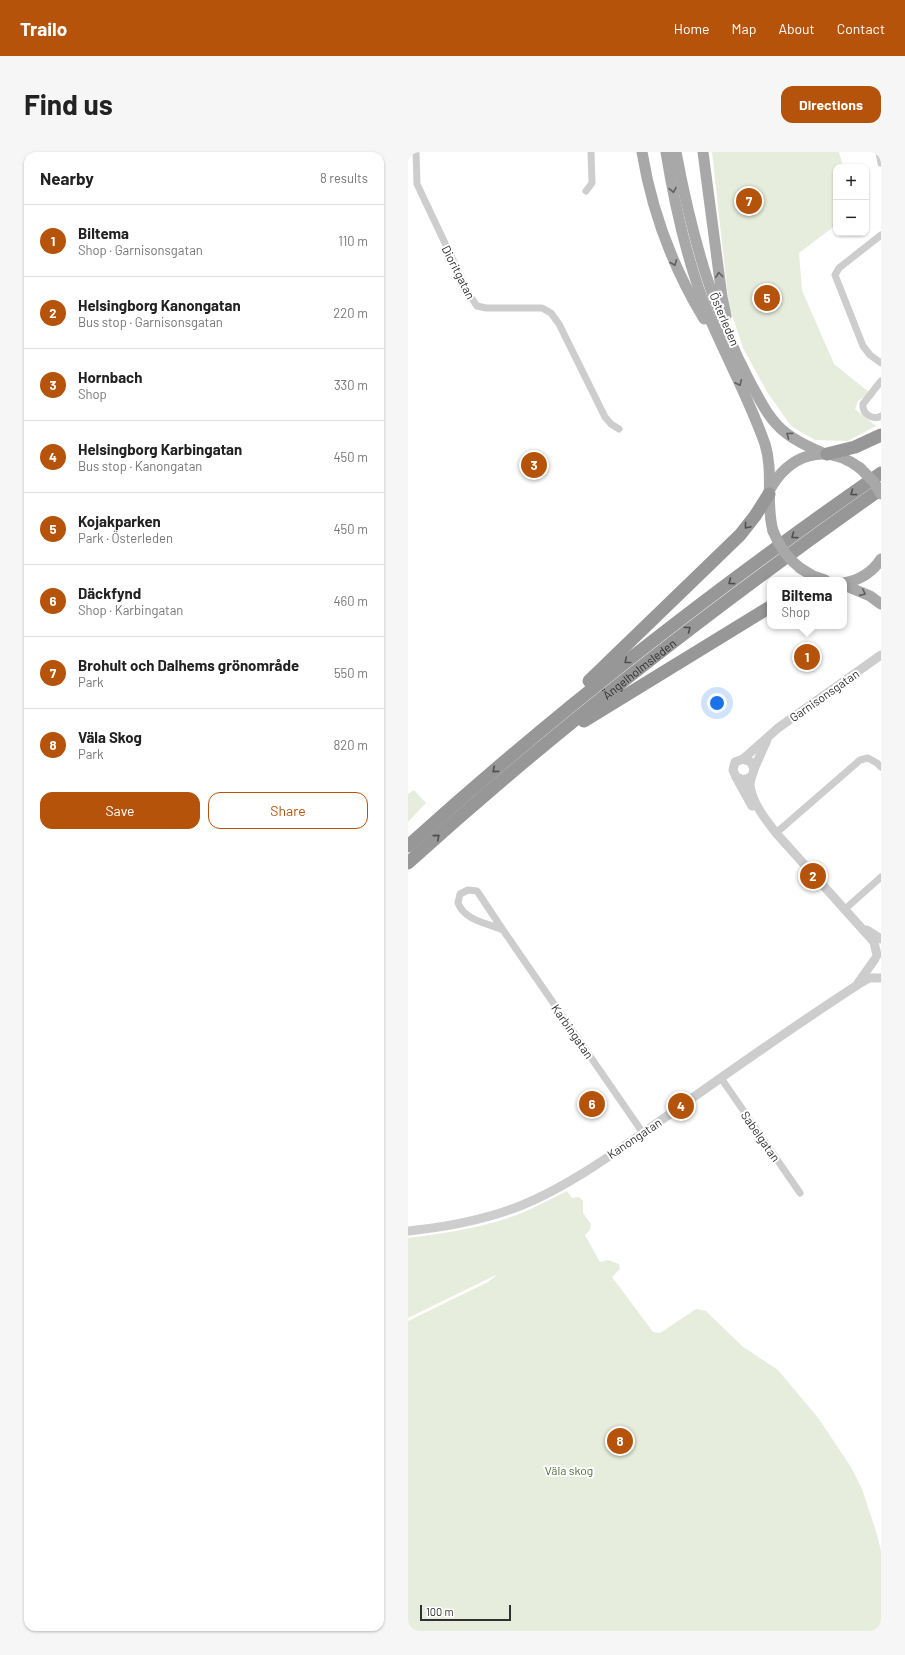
<!DOCTYPE html>
<html lang="en">
<head>
<meta charset="utf-8">
<style>
	:root { --surface:#fff; --page:#f6f6f6; --text:#222; --muted:#767676; --line:#e0e0e0; --accent:#b45309 }
	body { margin:0; font-family:Barlow,sans-serif; background:var(--page); color:var(--text) }
	.controls { position:absolute; right:12px; top:12px; display:grid; overflow:hidden; border-radius:8px; box-shadow:0 1px 3px #0004 }
	.controls button { width:36px; height:36px; display:grid; place-items:center; padding:0; border:0; border-bottom:1px solid var(--line); background:var(--surface); color:var(--text); font:20px sans-serif }
	.scale { position:absolute; left:12px; bottom:10px; width:91px; box-sizing:border-box; padding-left:4px; border:2px solid #303030; border-top:0; font-size:11px; line-height:14px; white-space:nowrap; color:#303030; -webkit-text-stroke:3px #fff; paint-order:stroke }
	.you { position:absolute; left:309px; top:551px; width:14px; height:14px; margin:-10px; border:3px solid #fff; border-radius:50%; background:#1a73e8; box-shadow:0 0 0 6px #1a73e833 }
	.badge { display:grid; place-items:center; width:26px; height:26px; border-radius:50%; background:var(--accent); color:#fff; font-size:13px; font-weight:700 }
	.pin { position:absolute; translate:-50% -50%; border:2px solid #fff; box-shadow:0 1px 4px #0006 }
	.popup { position:absolute; left:359px; top:425px; width:80px; height:52px; box-sizing:border-box; display:grid; place-content:center; border-radius:8px; background:var(--surface); filter:drop-shadow(0 1px 3px #0005); font-size:13px; white-space:nowrap; color:var(--muted) }
	.popup b { font-size:15px; color:var(--text) }
	.popup::after { content:''; position:absolute; left:50%; top:100%; margin-left:-8px; border:8px solid transparent; border-top-color:var(--surface) }
	.list { margin:0; padding:0; list-style:none }
	h2 { display:flex; justify-content:space-between; align-items:center; height:52px; margin:0; padding:0 16px; font-size:17px }
	h2 small { font-size:13px; font-weight:400; color:var(--muted) }
	.list li { display:grid; grid-template-columns:26px 1fr auto; gap:12px; align-items:center; box-sizing:border-box; height:72px; padding:0 16px; border-top:1px solid var(--line) }
	.list b { display:block; font-size:15px; white-space:nowrap }
	.list p { margin:0; font-size:13px; white-space:nowrap; color:var(--muted) }
	.list em { font-size:13px; font-style:normal; color:var(--muted) }
	.actions { display:flex; gap:8px; padding:12px 16px }
	.actions a { flex:1; padding:9px 0; border:1px solid var(--accent); border-radius:12px; text-align:center; font-size:14px; color:var(--accent) }
	.actions .main { background:var(--accent); color:#fff }
	.map { position:relative; flex:none; width:473px; height:1479px; overflow:hidden; border-radius:12px }
	header { display:flex; align-items:center; gap:24px; box-sizing:border-box; height:56px; padding:0 20px; background:var(--accent); color:#fff }
	header strong { font-size:19px }
	nav { display:flex; gap:22px; margin-inline-start:auto; font-size:14px }
	.intro { display:flex; align-items:center; justify-content:space-between; box-sizing:border-box; height:96px; padding:0 24px }
	h1 { margin:0; font-size:28px }
	.button { padding:10px 18px; border-radius:12px; background:var(--accent); color:#fff; font-size:14px; font-weight:700 }
	main { display:flex; gap:24px; padding:0 24px }
	aside { flex:1; background:var(--surface); border-radius:12px; box-shadow:0 1px 3px #0004 }
	.map>svg:first-child { display:block }
	.green { fill:#e7eddd }
	.lines { fill:none; stroke-linecap:round; stroke-linejoin:round }
	.minor { stroke:#cdcdcd; stroke-width:7 }
	.tertiary { stroke:#cdcdcd; stroke-width:9 }
	.primary { stroke:#a8a8a8; stroke-width:11 }
	.motorway { stroke:#979797; stroke-width:13 }
	.primary-bridge { stroke:#a8a8a8; stroke-width:11 }
	.oneway { stroke:#606060 }
	.oneway2 { stroke:#4f4f4f }
	.labels { text-anchor:middle; dominant-baseline:central; stroke-width:4; stroke-linejoin:round; paint-order:stroke }
	.street-label { font-size:12px; fill:#303030; stroke:#fff }
	.park-label { font-size:12px; fill:#576d3b; stroke:#fff }
</style>
</head>
<body>
<header>
<strong>Trailo</strong>
<nav><a>Home</a><a>Map</a><a>About</a><a>Contact</a></nav>
</header>
<div class="intro"><h1>Find us</h1><a class="button">Directions</a></div>
<main>
<aside>
<h2>Nearby<small>8 results</small></h2>
<ul class="list">
<li><span class="badge">1</span><div><b>Biltema</b><p>Shop · Garnisonsgatan</p></div><em>110 m</em></li>
<li><span class="badge">2</span><div><b>Helsingborg Kanongatan</b><p>Bus stop · Garnisonsgatan</p></div><em>220 m</em></li>
<li><span class="badge">3</span><div><b>Hornbach</b><p>Shop</p></div><em>330 m</em></li>
<li><span class="badge">4</span><div><b>Helsingborg Karbingatan</b><p>Bus stop · Kanongatan</p></div><em>450 m</em></li>
<li><span class="badge">5</span><div><b>Kojakparken</b><p>Park · Österleden</p></div><em>450 m</em></li>
<li><span class="badge">6</span><div><b>Däckfynd</b><p>Shop · Karbingatan</p></div><em>460 m</em></li>
<li><span class="badge">7</span><div><b>Brohult och Dalhems grönområde</b><p>Park</p></div><em>550 m</em></li>
<li><span class="badge">8</span><div><b>Väla Skog</b><p>Park</p></div><em>820 m</em></li>
</ul>
<div class="actions"><a class="main">Save</a><a>Share</a></div>
</aside>
<div class="map">
<svg width="473" height="1479" viewBox="0 0 473 1479">
	<rect width="100%" height="100%" fill="#fff"/>
	<g class="green">
		<path d="M304,0H431L435,15H428V73L391,101L394,138L426,212L462,241L450,249L447,257L468,274L440,289L407,288L383,274L359,240L335,196L321,154Z"/>
		<path d="M6,638L18,651L0,670V642Z"/>
		<path d="M159,1039L164,1046L171,1045L175,1049V1061L183,1072L182,1078L177,1083L192,1110L200,1108L211,1112L212,1117L204,1125L245,1180L252,1181L288,1157L298,1159L334,1194L370,1218L411,1267L443,1315L454,1337L469,1382L473,1399V1479H0V1169L80,1130L90,1122L0,1166V1086C37,1081 73,1076 109,1063C126,1056 142,1047 159,1039Z"/>
	</g>
	<g class="lines">
		<g class="minor">
			<path d="M8,0L9,32L62,144L69,154L78,156H134L143,161L151,172L197,265L203,272L211,277"/>
			<path d="M471,0L473,11"/>
			<path d="M178,39L184,31L183,0"/>
			<path d="M473,83L431,116L427,123L455,194L462,203L473,211"/>
			<path d="M473,229L455,252C454,261 464,269 473,264"/>
			<path d="M368,681L452,608L460,606L469,611L473,615"/>
			<path d="M436,758L473,725"/>
			<path d="M95,778L69,739L60,738L52,742L50,751C57,769 80,771 95,778L235,981"/>
			<path d="M313,926L392,1041"/>
		</g>
		<g class="tertiary">
			<path d="M335,607L370,576L473,503"/>
			<path d="M346,617L359,588"/>
			<path d="M328,625L344,654"/>
			<path d="M343,625L336,628L328,625L325,618L327,610L335,607L343,610L346,617C345,623 342,627 342,633C344,651 358,668 368,681L466,790L469,803"/>
			<path d="M459,778L473,787"/>
			<path d="M450,831L467,807"/>
			<path d="M0,1079C38,1075 76,1068 112,1054C166,1032 214,995 262,962C325,917 389,872 454,830L461,826H473"/>
		</g>
		<g class="primary">
			<path d="M234,0C244,61 264,114 296,167"/>
			<path d="M258,0C267,57 280,113 302,167C320,209 342,249 357,292C366,321 357,350 365,379"/>
			<path d="M268,0C283,80 304,158 342,230C352,248 361,268 378,281C389,290 403,296 415,301"/>
			<path d="M295,0L314,145L318,164"/>
			<path d="M361,339C381,302 417,290 452,316"/>
			<path d="M392,416L405,424L417,428"/>
			<path d="M436,431C452,428 464,421 473,407"/>
			<path d="M436,433L462,444L473,452"/>
		</g>
		<g class="motorway">
			<path d="M419,302L447,295L473,283"/>
			<path d="M181,529L332,383L347,364L361,342"/>
			<path d="M176,569L362,455"/>
			<path d="M0,694C149,559 308,436 473,321"/>
			<path id="s1" d="M0,711C149,576 308,453 473,337"/>
		</g>
		<g class="primary-bridge">
			<path d="M452,316L465,329L473,342"/>
			<path d="M365,379C371,394 379,406 392,416"/>
		</g>
	</g>
	<defs><path id="oneway-chevron" d="M-2-3.5L2.5 0L-2 3.5" fill="none" stroke-width="1.6" stroke-linecap="round" stroke-linejoin="round"/></defs>
	<g class="oneway">
		<use href="#oneway-chevron" transform="translate(265 38) rotate(79)"/>
		<use href="#oneway-chevron" transform="translate(266 111) rotate(67)"/>
		<use href="#oneway-chevron" transform="translate(311 123) rotate(-97)"/>
		<use href="#oneway-chevron" transform="translate(331 231) rotate(65)"/>
		<use href="#oneway-chevron" transform="translate(381 283) rotate(-144)"/>
		<use href="#oneway-chevron" transform="translate(455 441) rotate(24)"/>
	</g>
	<g class="oneway2">
		<use href="#oneway-chevron" transform="translate(445 341) rotate(144)"/>
		<use href="#oneway-chevron" transform="translate(339 374) rotate(130)"/>
		<use href="#oneway-chevron" transform="translate(386 384) rotate(144)"/>
		<use href="#oneway-chevron" transform="translate(323 430) rotate(143)"/>
		<use href="#oneway-chevron" transform="translate(280 477) rotate(-37)"/>
		<use href="#oneway-chevron" transform="translate(219 509) rotate(141)"/>
		<use href="#oneway-chevron" transform="translate(87 618) rotate(140)"/>
		<use href="#oneway-chevron" transform="translate(29 685) rotate(-41)"/>
	</g>
	<g class="labels">
		<g class="street-label">
			<text transform="translate(51 120) rotate(63)">Dioritgatan</text>
			<text transform="translate(317 167) rotate(67)">Österleden</text>
			<text stroke="none"><textPath href="#s1" startOffset="302">Ängelholmsleden</textPath></text>
			<text transform="translate(416 543) rotate(-35)">Garnisonsgatan</text>
			<text transform="translate(165 879) rotate(55)">Karbingatan</text>
			<text transform="translate(353 984) rotate(55)">Sabelgatan</text>
			<text transform="translate(226 986) rotate(-34)">Kanongatan</text>
		</g>
		<g class="park-label">
			<text x="161" y="1318">Väla skog</text>
		</g>
	</g>
</svg>
<div class="controls">
<button>+</button>
<button>−</button>
</div>
<div class="scale">100 m</div>
<div class="you"></div>
<div class="pin badge" style="left:399px;top:505px">1</div>
<div class="popup"><b>Biltema</b>Shop</div>
<div class="pin badge" style="left:405px;top:724px">2</div>
<div class="pin badge" style="left:126px;top:313px">3</div>
<div class="pin badge" style="left:273px;top:954px">4</div>
<div class="pin badge" style="left:359px;top:146px">5</div>
<div class="pin badge" style="left:184px;top:952px">6</div>
<div class="pin badge" style="left:341px;top:49px">7</div>
<div class="pin badge" style="left:212px;top:1289px">8</div>
</div>
</main>
</body>
</html>
